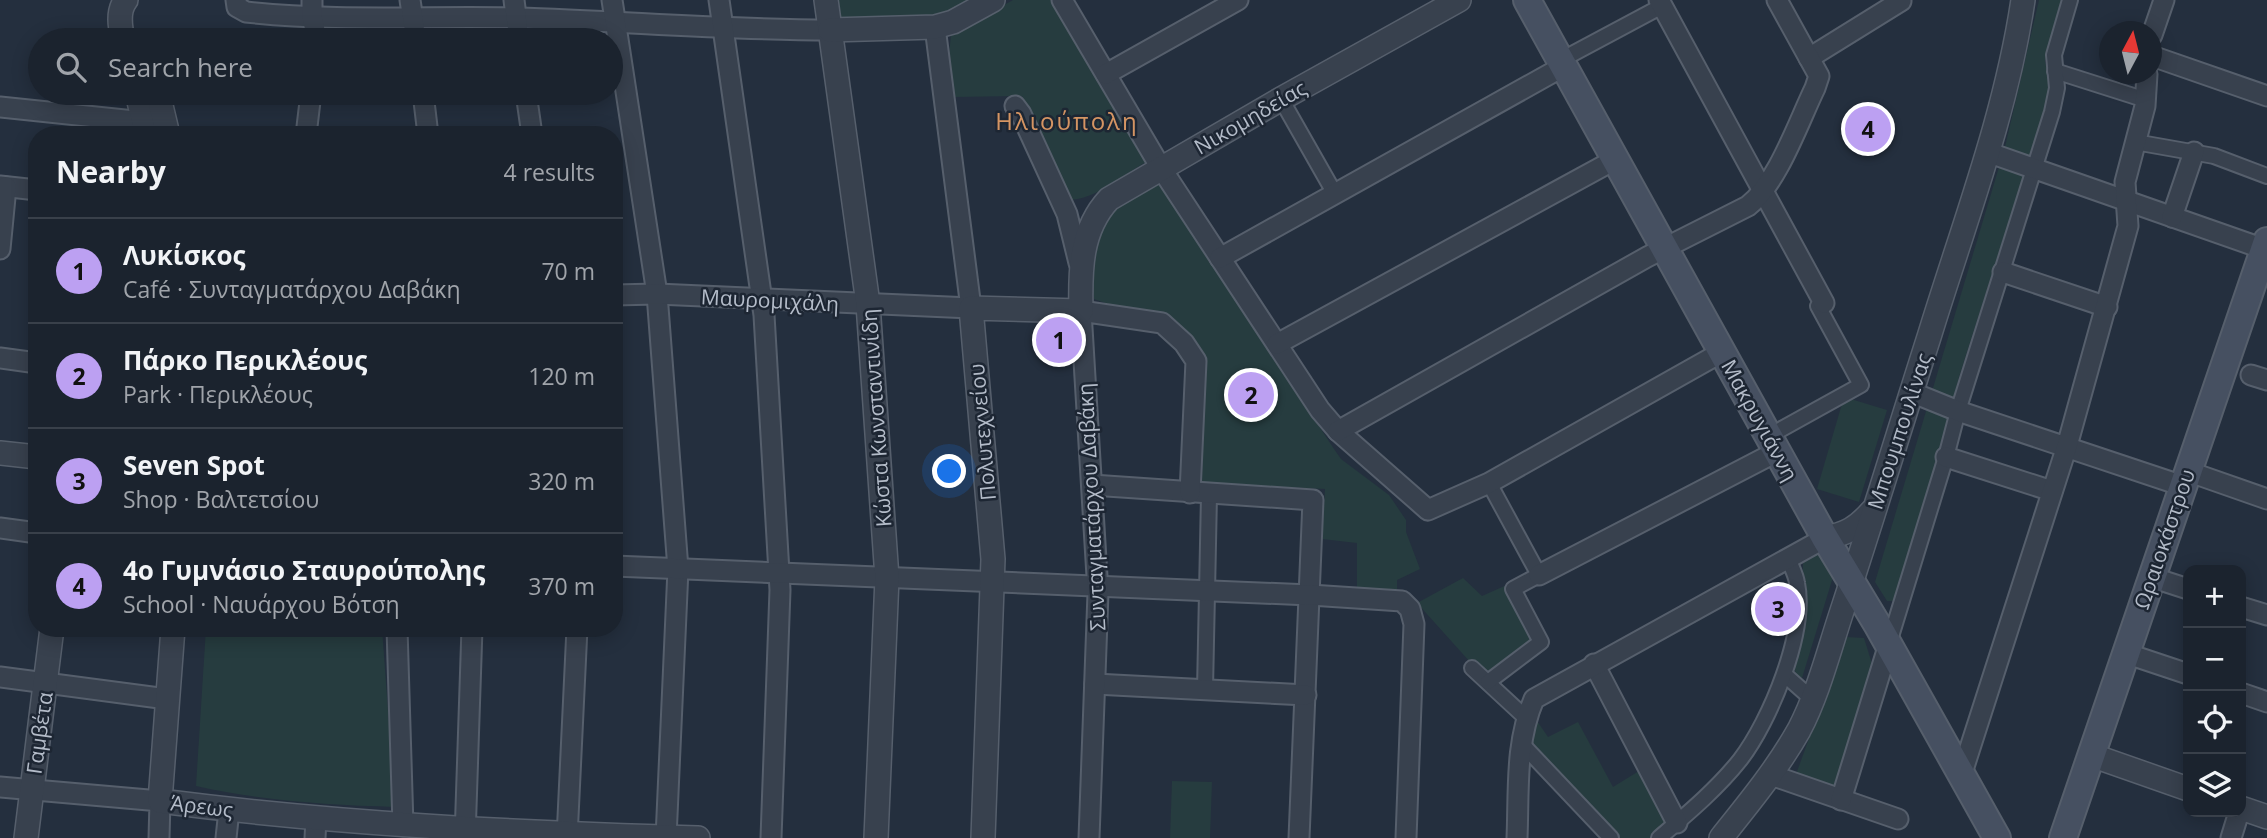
<!DOCTYPE html>
<html lang="en">
<head>
<meta charset="utf-8">
<style>
	:root { --surface:#1b232e; --page:#282f3a; --text:#f1f3f6; --muted:#a0a4aa; --line:#39404a; --accent:#bca0f2 }
	body { margin:0; font-family:"Open Sans",sans-serif; background:var(--page); color:var(--text) }
	.controls { position:absolute; right:21px; bottom:21px; display:grid; overflow:hidden; border-radius:14px; box-shadow:0 4px 18px #0003 }
	.controls button { width:63px; height:63px; display:grid; place-items:center; padding:0; border:0; border-bottom:2px solid var(--line); background:var(--surface); color:var(--text); font:35px sans-serif }
	.compass { position:absolute; left:2099px; top:21px; width:63px; height:63px; border-radius:50%; background:var(--surface); box-shadow:0 4px 18px #0003; rotate:7deg }
	.you { position:absolute; left:950px; top:472px; width:24px; height:24px; margin:-18px; border:5px solid #fff; border-radius:50%; background:#1a73e8; box-shadow:0 0 0 10px #1a73e833 }
	.badge { display:grid; place-items:center; width:46px; height:46px; border-radius:50%; background:var(--accent); color:#111; font-size:23px; font-weight:700 }
	.pin { position:absolute; translate:-50% -50%; border:4px solid #fff; box-shadow:0 2px 7px #0006 }
	.list { margin:0; padding:0; list-style:none }
	h2 { display:flex; justify-content:space-between; align-items:center; height:91px; margin:0; padding:0 28px; font-size:30px }
	h2 small { font-size:23px; font-weight:400; color:var(--muted) }
	.list li { display:grid; grid-template-columns:46px 1fr auto; gap:21px; align-items:center; box-sizing:border-box; height:105px; padding:0 28px; border-top:2px solid var(--line) }
	.list b { display:block; font-size:26px; white-space:nowrap }
	.list p { margin:0; font-size:23px; white-space:nowrap; color:var(--muted) }
	.list em { font-size:23px; font-style:normal; color:var(--muted) }
	.icon { flex:none; width:38px; height:38px; fill:none; stroke:currentColor; stroke-width:2; stroke-linecap:round; stroke-linejoin:round }
	.map { position:relative; flex:none; width:2267px; height:838px; overflow:hidden }
	.search { position:absolute; background:var(--surface); box-shadow:0 4px 18px #0003; left:28px; top:28px; width:595px; height:77px; display:flex; align-items:center; gap:18px; box-sizing:border-box; padding:0 24px; border-radius:38px; color:var(--muted); font-size:26px }
	.panel { position:absolute; background:var(--surface); box-shadow:0 4px 18px #0003; left:28px; top:126px; width:595px; height:511px; border-radius:28px }
	.map>svg:first-child { display:block }
	.green { fill:#263c3f }
	.lines { fill:none; stroke-linecap:round; stroke-linejoin:round }
	.pedestrian-casing { stroke:#565f6c; stroke-width:18 }
	.minor-casing { stroke:#565f6c; stroke-width:23 }
	.tertiary-casing { stroke:#565f6c; stroke-width:26 }
	.secondary-casing { stroke:#565f6c; stroke-width:30 }
	.pedestrian { stroke:#38414e; stroke-width:14 }
	.minor { stroke:#38414e; stroke-width:19 }
	.tertiary { stroke:#38414e; stroke-width:23 }
	.secondary { stroke:#465061; stroke-width:26 }
	.labels { text-anchor:middle; dominant-baseline:central; stroke-width:5; stroke-linejoin:round; paint-order:stroke }
	.street-label { font-size:21px; fill:#b4bcc9; stroke:#1d2633 }
	.quarter-label { font-size:24px; letter-spacing:2px; fill:#d59563; stroke:#1d2633 }
</style>
</head>
<body>
<div class="map">
<svg width="2267" height="838" viewBox="0 0 2267 838">
	<rect width="100%" height="100%" fill="#242f3e"/>
	<g class="green">
		<path d="M837,0H971L941,16L839,19Z"/>
		<path d="M1013,0H1053L1100,85L1146,162C1121,176 1096,200 1067,200L1022,96L954,97L949,55L951,35Z"/>
		<path d="M2039,0H2064L2045,61L2051,90L1960,374L1929,487L1895,601H1887L1875,582L2005,147Z"/>
		<path d="M1159,182L1334,449L1341,459L1389,495L1406,520V532L1420,569L1397,580V592L1357,588V543L1322,539L1325,489L1202,483L1204,363L1196,341L1169,316L1131,312L1094,299L1091,277L1093,256L1102,226L1116,205Z"/>
		<path d="M1844,397L1887,410L1859,502L1817,489Z"/>
		<path d="M1819,551L1833,577L1802,678L1797,675L1792,665L1802,593L1803,562Z"/>
		<path d="M1463,578L1482,596L1509,584L1541,642L1488,682L1417,603Z"/>
		<path d="M206,628H382L395,807C328,805 262,801 196,786Z"/>
		<path d="M1846,637L1864,638L1873,667L1836,786L1833,788L1795,777Z"/>
		<path d="M1533,715L1548,737L1578,722L1613,787L1639,771L1668,822L1650,838H1620L1527,739Z"/>
		<path d="M1172,781L1212,782L1210,838H1170Z"/>
	</g>
	<g class="lines">
		<defs>
			<g id="pedestrian">
				<path d="M1561,60L1662,6"/>
				<path d="M2055,71L2146,100"/>
				<path d="M1281,99L1335,194"/>
				<path d="M2135,142L2214,156L2267,176"/>
				<path d="M1769,436L1861,385L1818,306L1824,303"/>
				<path d="M1889,643L1946,457L1958,411L2052,112L2057,88L2054,55L2070,0"/>
				<path d="M1472,668L1526,718"/>
				<path d="M1785,675L1812,699"/>
				<path d="M1488,682L1541,642L1513,589L1539,575L1489,483"/>
				<path d="M1205,690L1209,495"/>
				<path d="M1521,743L1611,838"/>
				<path d="M1659,838C1687,814 1717,789 1740,760C1770,721 1807,632 1797,583C1796,575 1791,566 1788,558"/>
			</g>
			<g id="minor">
				<path d="M236,0L237,7L246,12C336,22 427,16 517,18C621,21 725,30 830,30"/>
				<path d="M312,0V16L317,40"/>
				<path d="M410,0L416,40"/>
				<path d="M514,0L519,40"/>
				<path d="M612,0L657,294L678,569L666,838"/>
				<path d="M719,0L764,315L780,590L771,838"/>
				<path d="M1062,0L1161,168L1320,410L1338,431L1428,510L1489,483L1722,352"/>
				<path d="M1659,0L1824,303"/>
				<path d="M2152,35L2164,0"/>
				<path d="M2152,56L2267,96"/>
				<path d="M1809,58L1901,1L1900,0"/>
				<path d="M1106,74L1238,0"/>
				<path d="M423,93L428,135"/>
				<path d="M526,93L532,135"/>
				<path d="M1015,106L1021,114L1067,214L1079,263"/>
				<path d="M0,107L144,122"/>
				<path d="M306,135L311,93"/>
				<path d="M1987,152L2264,249"/>
				<path d="M0,186L37,190"/>
				<path d="M2172,217L2194,152"/>
				<path d="M0,249L6,187"/>
				<path d="M1220,258L1564,66"/>
				<path d="M2003,272L2107,307"/>
				<path d="M614,295L657,294L971,308L935,27"/>
				<path d="M1277,344L1616,159"/>
				<path d="M0,358L37,363"/>
				<path d="M2251,375L2267,380"/>
				<path d="M1911,392L1958,411L2183,486"/>
				<path d="M1338,431L1647,257L1748,206C1778,182 1798,123 1815,88L1819,76L1777,0"/>
				<path d="M1946,457L2052,491"/>
				<path d="M2187,471L2267,499"/>
				<path d="M1092,485L1313,500L1299,838"/>
				<path d="M0,528L37,533"/>
				<path d="M614,566L1310,595L1402,601L1410,609L1414,624L1406,838"/>
				<path d="M1539,575L1778,451"/>
				<path d="M2151,577L2188,589"/>
				<path d="M2241,607L2267,615"/>
				<path d="M397,628L403,826"/>
				<path d="M2125,653L2188,674"/>
				<path d="M1594,664L1677,823"/>
				<path d="M0,677L167,699"/>
				<path d="M1095,684L1306,695"/>
				<path d="M2241,693L2267,702"/>
				<path d="M1771,775L1898,819"/>
				<path d="M1961,776L2067,446L2128,226L2125,182L2145,106L2147,74"/>
				<path d="M0,787L160,801L159,838"/>
				<path d="M1841,800L1889,644"/>
				<path d="M226,838L229,810"/>
				<path d="M315,838L316,819"/>
				<path d="M465,838L472,628"/>
				<path d="M567,838L577,628"/>
				<path d="M1089,838L1098,593L1081,311L1162,323L1184,343L1196,361L1190,493"/>
				<path d="M1517,838C1519,791 1515,743 1534,699L1825,538"/>
				<path d="M2231,838L2239,812"/>
			</g>
			<g id="tertiary">
				<path d="M826,0L868,304L887,578L876,838"/>
				<path d="M830,30L935,27L953,22L993,0"/>
				<path d="M123,40C120,27 117,11 126,0"/>
				<path d="M137,93L147,135"/>
				<path d="M158,93L168,135"/>
				<path d="M0,453L37,457"/>
				<path d="M1825,538C1846,534 1857,528 1871,512"/>
				<path d="M173,628L160,801C339,824 518,833 698,838"/>
				<path d="M2091,755L2188,789"/>
				<path d="M2241,808L2267,817"/>
				<path d="M26,838L52,628"/>
				<path d="M983,838L993,559L971,308L1081,311C1080,271 1080,230 1109,199L1281,99L1459,0"/>
				<path d="M1721,838C1749,803 1777,769 1799,730C1818,694 1829,650 1842,611C1872,520 1900,428 1929,337C1963,226 2006,115 2023,0"/>
			</g>
			<g id="secondary">
				<path d="M1527,0L1825,538L1877,624L1997,838"/>
				<path d="M2063,838L2267,241"/>
			</g>
		</defs>
		<use href="#pedestrian" class="pedestrian-casing"/>
		<use href="#minor" class="minor-casing"/>
		<use href="#tertiary" class="tertiary-casing"/>
		<use href="#secondary" class="secondary-casing"/>
		<use href="#pedestrian" class="pedestrian"/>
		<use href="#minor" class="minor"/>
		<use href="#tertiary" class="tertiary"/>
		<use href="#secondary" class="secondary"/>
	</g>
	<g class="labels">
		<g class="street-label">
			<text transform="translate(1250 117) rotate(-30)">Νικομηδείας</text>
			<text transform="translate(770 300) rotate(3)">Μαυρομιχάλη</text>
			<text transform="translate(876 418) rotate(-94)">Κώστα Κωνσταντινίδη</text>
			<text transform="translate(1760 420) rotate(61)">Μακρυγιάννη</text>
			<text transform="translate(1899 431) rotate(-72)">Μπουμπουλίνας</text>
			<text transform="translate(982 432) rotate(-95)">Πολυτεχνείου</text>
			<text transform="translate(1091 507) rotate(-93)">Συνταγματάρχου Δαβάκη</text>
			<text transform="translate(2164 539) rotate(-71)">Ωραιοκάστρου</text>
			<text transform="translate(39 733) rotate(-82)">Γαμβέτα</text>
			<text transform="translate(202 806) rotate(7)">Άρεως</text>
		</g>
		<g class="quarter-label">
			<text x="1067" y="120">Ηλιούπολη</text>
		</g>
	</g>
</svg>
<div class="controls">
<button>+</button>
<button>−</button>
<button><svg class="icon" aria-label="locate" viewBox="0 0 24 24"><circle cx="12" cy="12" r="6"/><path d="M12 2v4M12 18v4M2 12h4M18 12h4"/></svg></button>
<button><svg class="icon" aria-label="layers" viewBox="0 0 24 24"><path d="M12 4l9 5-9 5-9-5zM3 14l9 5 9-5"/></svg></button>
</div>
<svg class="compass" viewBox="-18 -18 36 36"><path d="M0-13l5 13h-10z" fill="#e53935"/><path d="M0 13l5-13h-10z" fill="#a0a4aa"/></svg>
<div class="you"></div>
<div class="pin badge" style="left:1059px;top:340px">1</div>
<div class="pin badge" style="left:1251px;top:395px">2</div>
<div class="pin badge" style="left:1778px;top:609px">3</div>
<div class="pin badge" style="left:1868px;top:129px">4</div>
<div class="search"><svg class="icon" aria-label="search" viewBox="0 0 24 24"><circle cx="10" cy="10" r="6"/><path d="M15 15l6 6"/></svg>Search here</div>
<section class="panel">
<h2>Nearby<small>4 results</small></h2>
<ul class="list">
<li><span class="badge">1</span><div><b>Λυκίσκος</b><p>Café · Συνταγματάρχου Δαβάκη</p></div><em>70 m</em></li>
<li><span class="badge">2</span><div><b>Πάρκο Περικλέους</b><p>Park · Περικλέους</p></div><em>120 m</em></li>
<li><span class="badge">3</span><div><b>Seven Spot</b><p>Shop · Βαλτετσίου</p></div><em>320 m</em></li>
<li><span class="badge">4</span><div><b>4ο Γυμνάσιο Σταυρούπολης</b><p>School · Ναυάρχου Βότση</p></div><em>370 m</em></li>
</ul>
</section>
</div>
</body>
</html>
